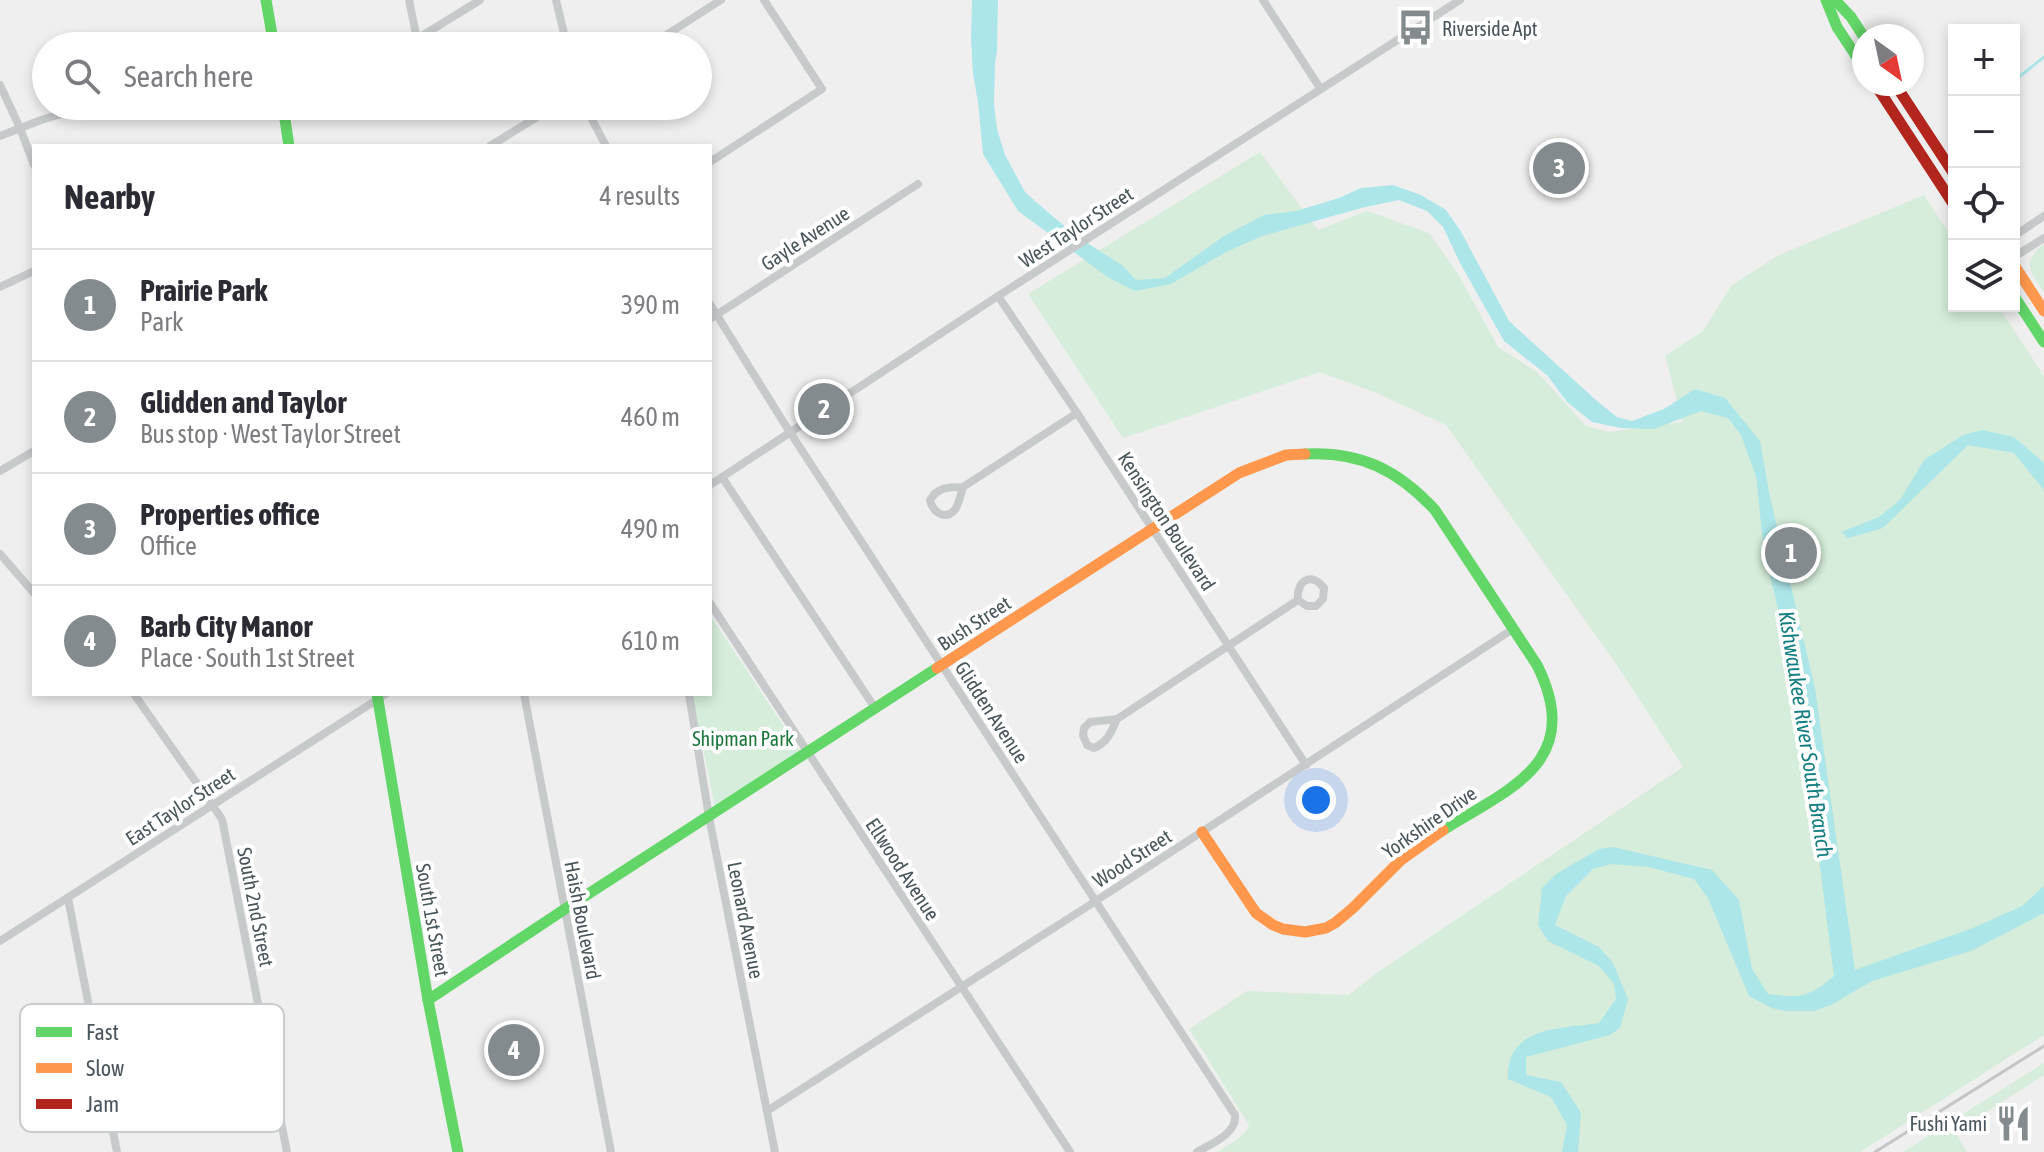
<!DOCTYPE html>
<html lang="en">
<head>
<meta charset="utf-8">
<style>
	:root { --surface:#fff; --page:#f7f7f7; --text:#2b2b33; --muted:#7c7c81; --line:#e1e1e2; --accent:#838b8e }
	body { margin:0; font-family:"Asap Condensed",sans-serif; background:var(--page); color:var(--text) }
	.controls { position:absolute; right:24px; top:24px; display:grid; overflow:hidden; border-radius:0px; box-shadow:0 4px 12px #0003 }
	.controls button { width:72px; height:72px; display:grid; place-items:center; padding:0; border:0; border-bottom:2px solid var(--line); background:var(--surface); color:var(--text); font:40px sans-serif }
	.compass { position:absolute; left:1852px; top:24px; width:72px; height:72px; border-radius:50%; background:var(--surface); box-shadow:0 4px 12px #0003; rotate:147deg }
	.you { position:absolute; left:1316px; top:800px; width:28px; height:28px; margin:-20px; border:6px solid #fff; border-radius:50%; background:#1a73e8; box-shadow:0 0 0 12px #1a73e833 }
	.badge { display:grid; place-items:center; width:52px; height:52px; border-radius:50%; background:var(--accent); color:#fff; font-size:26px; font-weight:700 }
	.pin { position:absolute; translate:-50% -50%; border:4px solid #fff; box-shadow:0 2px 8px #0006 }
	.list { margin:0; padding:0; list-style:none }
	h2 { display:flex; justify-content:space-between; align-items:center; height:104px; margin:0; padding:0 32px; font-size:34px }
	h2 small { font-size:26px; font-weight:400; color:var(--muted) }
	.list li { display:grid; grid-template-columns:52px 1fr auto; gap:24px; align-items:center; box-sizing:border-box; height:112px; padding:0 32px; border-top:2px solid var(--line) }
	.list b { display:block; font-size:30px; white-space:nowrap }
	.list p { margin:0; font-size:26px; white-space:nowrap; color:var(--muted) }
	.list em { font-size:26px; font-style:normal; color:var(--muted) }
	.icon { flex:none; width:44px; height:44px; fill:none; stroke:currentColor; stroke-width:2; stroke-linecap:round; stroke-linejoin:round }
	.map { position:relative; flex:none; width:2044px; height:1152px; overflow:hidden }
	.search { position:absolute; background:var(--surface); box-shadow:0 4px 12px #0003; left:32px; top:32px; width:680px; height:88px; display:flex; align-items:center; gap:20px; box-sizing:border-box; padding:0 28px; border-radius:44px; color:var(--muted); font-size:30px }
	.panel { position:absolute; background:var(--surface); box-shadow:0 4px 12px #0003; left:32px; top:144px; width:680px; height:552px; border-radius:0px }
	.map>svg:first-child { display:block }
	.green { fill:#d5edda }
	.water { fill:#ace6e9 }
	.lines { fill:none; stroke-linecap:round; stroke-linejoin:round }
	.stream { stroke:#ace6e9; stroke-width:3 }
	.street { stroke:#c7cacb; stroke-width:8 }
	.fast { stroke:#63d668; stroke-width:11 }
	.slow { stroke:#ff974d; stroke-width:11 }
	.jam { stroke:#b3261e; stroke-width:11 }
	.rail { stroke:#c3c5c6; stroke-width:3 }
	.labels { text-anchor:middle; dominant-baseline:central; stroke-width:8; stroke-linejoin:round; paint-order:stroke }
	.poi-label { font-size:20px; fill:#48555a; stroke:#fff; text-anchor:start }
	.street-label { font-size:20px; fill:#48555a; stroke:#fff }
	.park-label { font-size:20px; fill:#1d773c; stroke:#fff }
	.water-label { font-size:22px; font-style:italic; fill:#147e83; stroke:#fff }
	.key { fill:#fff; stroke:#c8ccce; stroke-width:2 }
	.key-label { font-size:22px; fill:#48555a }
</style>
</head>
<body>
<div class="map">
<svg width="2044" height="1152" viewBox="0 0 2044 1152">
	<rect width="100%" height="100%" fill="#f0efef"/>
	<g class="green">
		<path d="M1260,152L1318,230L1367,211L1429,233L1458,274L1498,347L1537,372L1586,426L1608,432L1683,422L1665,356L1703,331L1731,286L1777,256L1924,195L1954,241V306H1998L2044,376V1035L1860,1152H1218C1229,1144 1245,1137 1249,1125L1189,1029L1247,991L1349,995L1375,974L1683,767L1619,668L1446,425L1379,394L1320,372L1123,438L1028,294Z"/>
		<path d="M2044,244V292C2030,272 2021,262 2044,244Z"/>
		<path d="M710,615L800,751L715,807L692,694H710Z"/>
		<path d="M2044,1063V1075L1955,1132L1967,1152H1903Z"/>
	</g>
	<g class="water">
		<path d="M972,0H998L997,51L995,63L994,104L997,129L1005,155L1025,192L1036,202L1075,235L1123,266L1136,280L1165,278L1224,236L1264,215L1296,211L1339,198L1361,188L1393,185L1421,195L1446,210L1460,230L1509,321L1597,401L1617,417L1632,421L1664,409L1695,389L1725,398L1760,441L1770,497L1815,688L1855,970L1973,928L2022,906L2044,886V913L1971,951L1872,981L1833,1004L1814,1011H1786L1772,1008L1749,996L1708,898L1694,879L1649,867L1611,864L1593,869L1566,896L1555,925L1599,947L1613,963L1628,999L1620,1028L1610,1035L1526,1057V1075L1561,1082L1581,1113L1578,1152H1562L1567,1125L1551,1097L1508,1079C1506,1026 1560,1029 1599,1023L1616,999L1614,984L1599,966L1548,941L1538,925L1542,888L1556,874L1599,849L1613,847L1712,870L1739,900L1752,969L1768,994C1801,998 1808,998 1834,976L1797,686L1764,551L1756,476L1741,435L1728,418L1701,411L1654,429L1621,428L1592,422L1567,402L1548,376L1504,341L1460,263L1443,227L1427,211L1399,200L1365,207L1262,236L1226,252L1171,284L1135,291L1109,278L1018,211L983,154L978,102L973,74L971,39Z"/>
		<path d="M1982,430L2014,437L2044,463V490L2014,453L1968,445L1883,528L1848,538L1841,532L1879,517L1900,500L1924,460L1963,435Z"/>
	</g>
	<g class="lines">
		<path class="stream" d="M2014,81L2044,57"/>
		<g class="street">
			<path d="M409,0L417,39"/>
			<path d="M556,0L567,46"/>
			<path d="M1263,0L1320,88"/>
			<path d="M399,46L417,39L480,0"/>
			<path d="M649,46L721,0"/>
			<path d="M0,85L20,128L34,165"/>
			<path d="M585,106L606,146"/>
			<path d="M0,136L41,120L88,106"/>
			<path d="M490,146L555,106"/>
			<path d="M710,162L822,89L764,0"/>
			<path d="M2014,236L2044,216"/>
			<path d="M2014,257L2044,238"/>
			<path d="M0,287L34,271"/>
			<path d="M998,296L1077,413L1306,765"/>
			<path d="M710,304L784,423L1235,1115C1237,1134 1211,1144 1197,1152"/>
			<path d="M710,319L918,184"/>
			<path d="M0,471L34,451"/>
			<path d="M722,477L875,708"/>
			<path d="M710,485L998,296L1460,0"/>
			<path d="M963,487C961,494 959,502 956,508C947,522 933,513 930,500C938,487 948,487 963,487L1077,413"/>
			<path d="M0,554L34,593"/>
			<path d="M710,603L1070,1152"/>
			<path d="M134,694L222,819L287,1152"/>
			<path d="M524,694L611,1152"/>
			<path d="M689,694L709,817L775,1152"/>
			<path d="M1117,719C1111,732 1108,742 1094,748L1087,745L1083,735L1084,728L1090,722L1117,719L1298,600L1307,606H1316L1323,599L1324,588C1311,571 1296,581 1298,600"/>
			<path d="M68,898L117,1152"/>
			<path d="M0,941L386,694"/>
			<path d="M767,1111L1085,908L1513,629"/>
		</g>
		<g class="fast">
			<path d="M266,0L274,46"/>
			<path d="M1826,0L1837,27L1864,68"/>
			<path d="M1835,0L1851,17L1864,37"/>
			<path d="M283,106L289,146"/>
			<path d="M2014,296L2044,342"/>
			<path d="M1305,454C1360,451 1398,470 1435,510L1537,665C1585,761 1511,788 1443,830"/>
			<path d="M377,694L428,1000L458,1152"/>
			<path d="M428,1000L565,909L937,668"/>
		</g>
		<g class="slow">
			<path d="M2014,265L2044,311"/>
			<path d="M937,668L1239,473L1286,455L1305,454"/>
			<path d="M1202,832L1256,913L1273,925L1283,929L1305,932L1326,928L1335,923L1353,908L1401,860L1443,830"/>
		</g>
		<g class="jam">
			<path d="M1875,84L1954,205"/>
			<path d="M1895,84L1954,174"/>
		</g>
		<path class="rail" d="M1875,1152L2044,1046"/>
	</g>
	<defs>
		<symbol id="bus-bare" viewBox="-9 -9 18 18"><path d="M-5-6H5V4H4V6H2V4H-2V6H-4V4H-5ZM-3.5-4V0h7V-4ZM-3.5 1.2v1.5H-2V1.2ZM2 1.2v1.5H3.5V1.2Z" fill="#838b8e" stroke="#fff" stroke-width="2.5" paint-order="stroke"/></symbol>
		<symbol id="restaurant-bare" viewBox="-9 -9 18 18"><path d="M-5-6h1v4h1v-4h1v4h1v-4h1v5L-1.5 .5V6h-2V.5L-5-1ZM5-6V6H3V1.5H1.5Q1.5-4 5-6Z" fill="#838b8e" stroke="#fff" stroke-width="2.5" paint-order="stroke"/></symbol>
	</defs>
	<g fill-rule="evenodd">
		<use href="#bus-bare" x="1390" y="2" width="51" height="51"/>
		<use href="#restaurant-bare" x="1988" y="1098" width="51" height="51"/>
	</g>
	<g class="labels">
		<g class="poi-label">
			<text x="1442" y="28">Riverside Apt</text>
			<text x="1987" y="1123" text-anchor="end">Fushi Yami</text>
		</g>
		<g class="street-label">
			<text transform="translate(1076 227) rotate(-33)">West Taylor Street</text>
			<text transform="translate(805 238) rotate(-33)">Gayle Avenue</text>
			<text transform="translate(1167 521) rotate(57)">Kensington Boulevard</text>
			<text transform="translate(974 623) rotate(-33)">Bush Street</text>
			<text transform="translate(992 712) rotate(57)">Glidden Avenue</text>
			<text transform="translate(180 806) rotate(-33)">East Taylor Street</text>
			<text transform="translate(1429 822) rotate(-35)">Yorkshire Drive</text>
			<text transform="translate(1132 858) rotate(-33)">Wood Street</text>
			<text transform="translate(903 869) rotate(57)">Ellwood Avenue</text>
			<text transform="translate(256 907) rotate(79)">South 2nd Street</text>
			<text transform="translate(433 920) rotate(80)">South 1st Street</text>
			<text transform="translate(583 920) rotate(79)">Haish Boulevard</text>
			<text transform="translate(746 920) rotate(79)">Leonard Avenue</text>
		</g>
		<g class="park-label">
			<text x="743" y="738">Shipman Park</text>
		</g>
		<g class="water-label">
			<text transform="translate(1806 734) rotate(81)">Kishwaukee River South Branch</text>
		</g>
	</g>
	<rect x="20" y="1004" width="264" height="128" rx="12" class="key"/>
	<rect x="36" y="1027" width="36" height="10" fill="#63d668"/>
	<rect x="36" y="1063" width="36" height="10" fill="#ff974d"/>
	<rect x="36" y="1099" width="36" height="10" fill="#b3261e"/>
	<g class="key-label">
		<text x="86" y="1040">Fast</text>
		<text x="86" y="1076">Slow</text>
		<text x="86" y="1112">Jam</text>
	</g>
</svg>
<div class="controls">
<button>+</button>
<button>−</button>
<button><svg class="icon" aria-label="locate" viewBox="0 0 24 24"><circle cx="12" cy="12" r="6"/><path d="M12 2v4M12 18v4M2 12h4M18 12h4"/></svg></button>
<button><svg class="icon" aria-label="layers" viewBox="0 0 24 24"><path d="M12 4l9 5-9 5-9-5zM3 14l9 5 9-5"/></svg></button>
</div>
<svg class="compass" viewBox="-18 -18 36 36"><path d="M0-13l5 13h-10z" fill="#e53935"/><path d="M0 13l5-13h-10z" fill="#7c7c81"/></svg>
<div class="you"></div>
<div class="pin badge" style="left:1791px;top:553px">1</div>
<div class="pin badge" style="left:824px;top:409px">2</div>
<div class="pin badge" style="left:1559px;top:168px">3</div>
<div class="pin badge" style="left:514px;top:1050px">4</div>
<div class="search"><svg class="icon" aria-label="search" viewBox="0 0 24 24"><circle cx="10" cy="10" r="6"/><path d="M15 15l6 6"/></svg>Search here</div>
<section class="panel">
<h2>Nearby<small>4 results</small></h2>
<ul class="list">
<li><span class="badge">1</span><div><b>Prairie Park</b><p>Park</p></div><em>390 m</em></li>
<li><span class="badge">2</span><div><b>Glidden and Taylor</b><p>Bus stop · West Taylor Street</p></div><em>460 m</em></li>
<li><span class="badge">3</span><div><b>Properties office</b><p>Office</p></div><em>490 m</em></li>
<li><span class="badge">4</span><div><b>Barb City Manor</b><p>Place · South 1st Street</p></div><em>610 m</em></li>
</ul>
</section>
</div>
</body>
</html>
